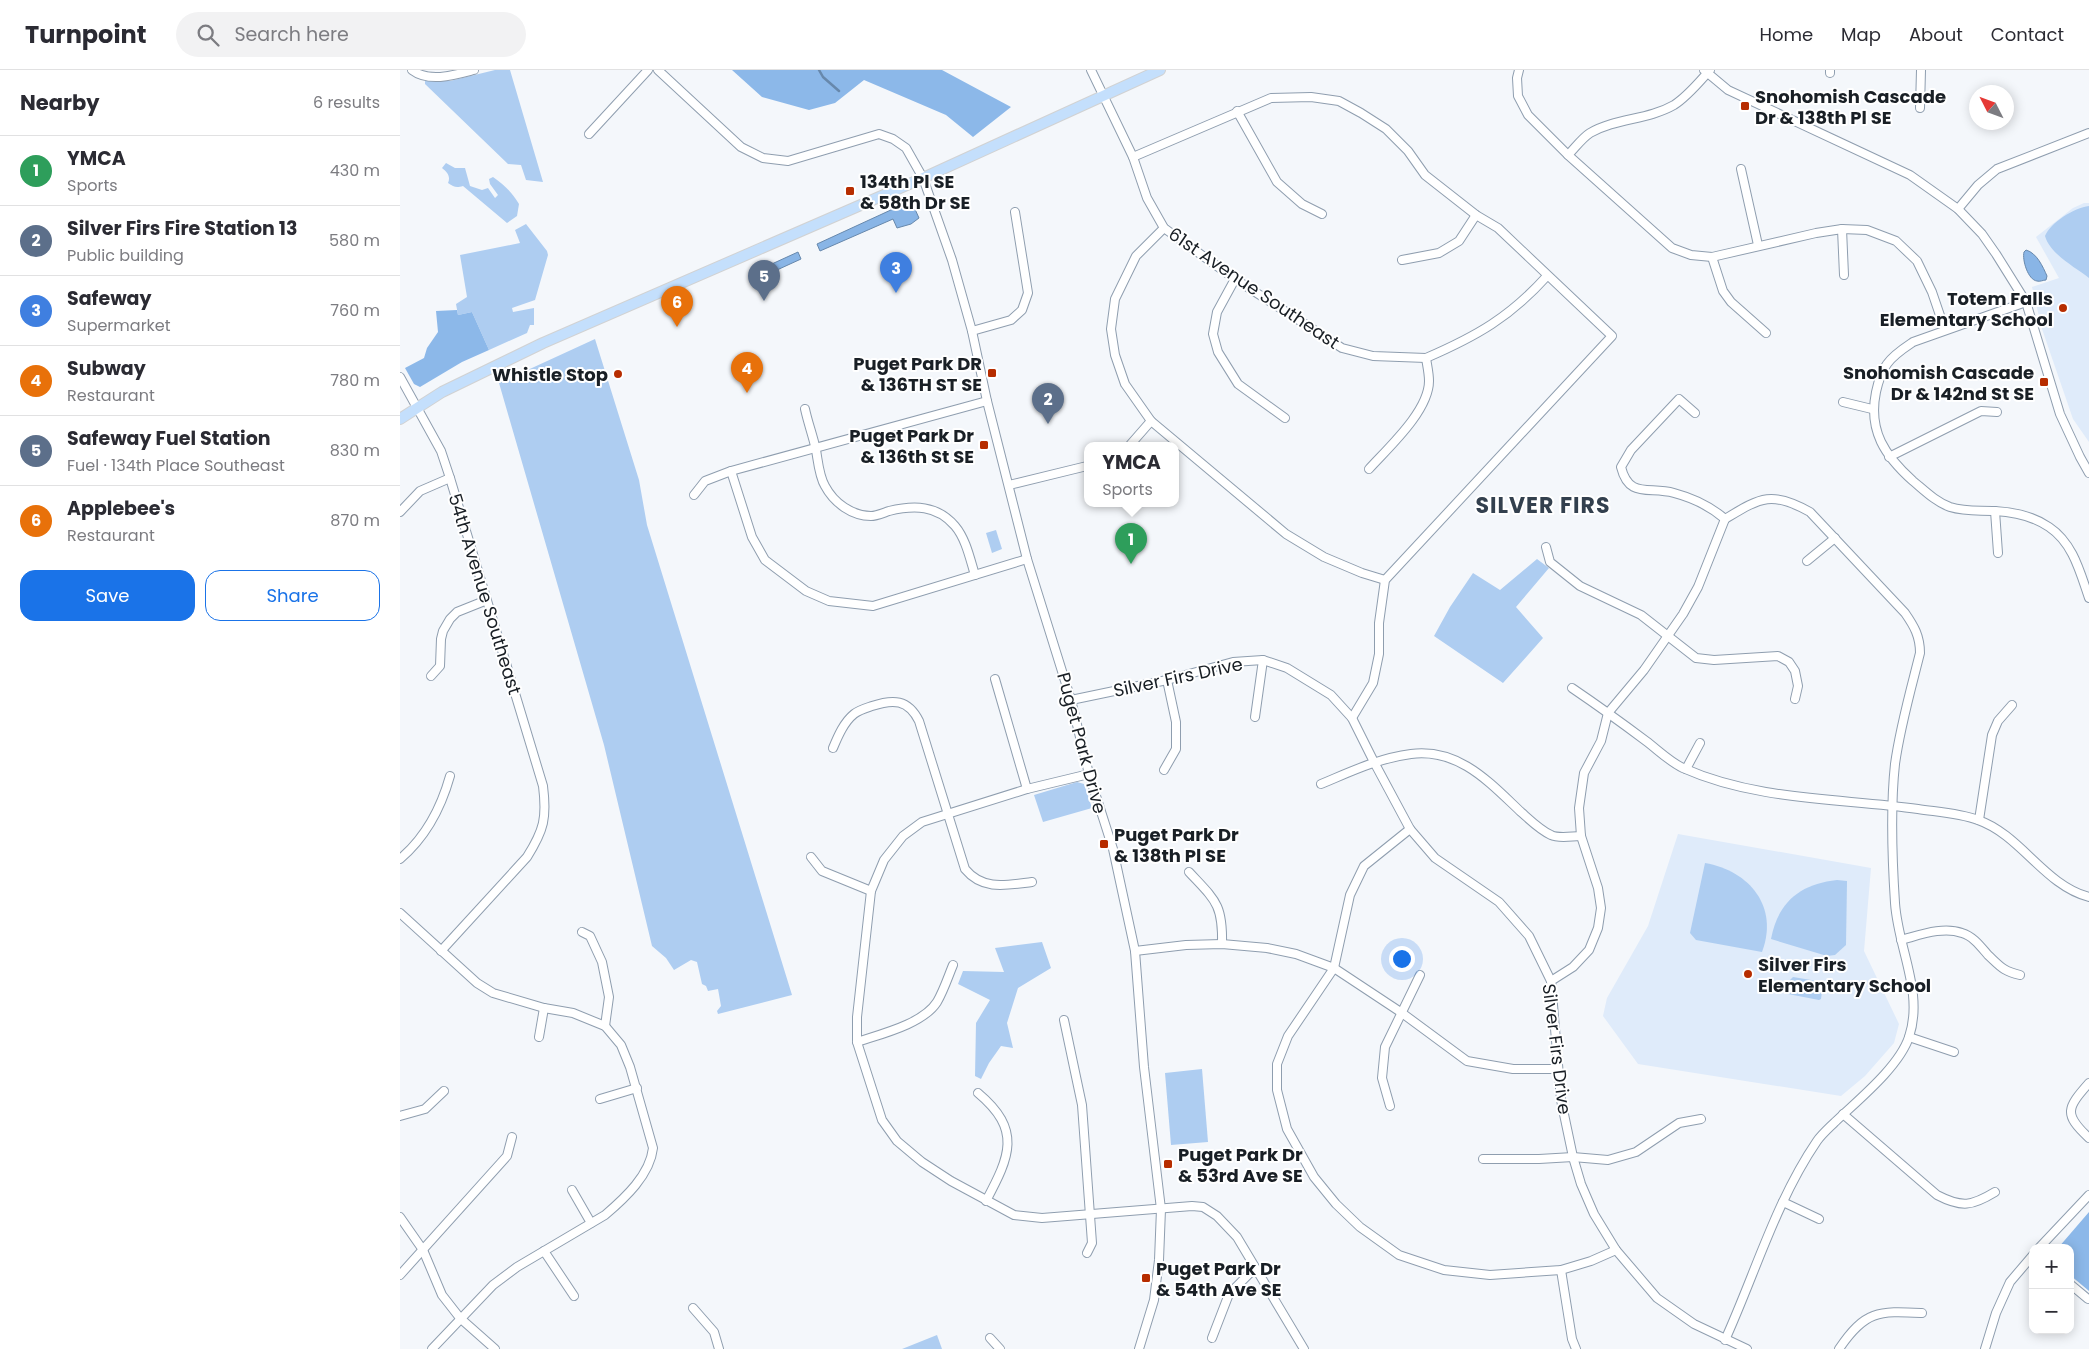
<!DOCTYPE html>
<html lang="en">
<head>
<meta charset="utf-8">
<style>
	:root { --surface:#fff; --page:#f2f2f3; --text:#2b2b33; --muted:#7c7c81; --line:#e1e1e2; --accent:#1a73e8 }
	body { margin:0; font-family:Poppins,sans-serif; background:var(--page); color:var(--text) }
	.controls { position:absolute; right:15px; bottom:15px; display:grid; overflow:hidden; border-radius:10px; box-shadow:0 2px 12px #0003 }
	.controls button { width:45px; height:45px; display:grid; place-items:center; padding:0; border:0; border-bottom:1px solid var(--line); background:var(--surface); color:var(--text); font:25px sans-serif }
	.compass { position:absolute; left:1569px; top:15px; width:45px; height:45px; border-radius:50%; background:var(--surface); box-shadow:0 2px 12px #0003; rotate:312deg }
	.you { position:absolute; left:1001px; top:888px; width:18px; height:18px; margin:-12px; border:4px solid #fff; border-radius:50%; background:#1a73e8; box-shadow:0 0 0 8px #1a73e833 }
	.badge { display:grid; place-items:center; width:32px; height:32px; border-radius:50%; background:var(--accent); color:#fff; font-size:16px; font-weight:700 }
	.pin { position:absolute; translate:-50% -41px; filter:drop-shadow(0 1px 2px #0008) }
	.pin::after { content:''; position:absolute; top:26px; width:18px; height:15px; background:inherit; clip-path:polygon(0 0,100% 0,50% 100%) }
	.popup { position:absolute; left:684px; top:372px; width:95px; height:65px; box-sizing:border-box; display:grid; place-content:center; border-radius:10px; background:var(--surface); filter:drop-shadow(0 1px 4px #0005); font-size:16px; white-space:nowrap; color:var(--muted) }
	.popup b { font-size:19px; color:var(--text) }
	.popup::after { content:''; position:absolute; left:50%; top:100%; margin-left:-10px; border:10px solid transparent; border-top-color:var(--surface) }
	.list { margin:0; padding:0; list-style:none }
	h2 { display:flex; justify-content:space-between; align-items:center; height:65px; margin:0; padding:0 20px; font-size:21px }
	h2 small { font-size:16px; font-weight:400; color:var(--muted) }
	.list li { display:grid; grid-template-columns:32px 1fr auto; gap:15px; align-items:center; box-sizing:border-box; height:70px; padding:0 20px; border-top:1px solid var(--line) }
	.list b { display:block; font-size:19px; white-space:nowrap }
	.list p { margin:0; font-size:16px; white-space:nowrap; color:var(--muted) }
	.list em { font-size:16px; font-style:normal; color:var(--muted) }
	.actions { display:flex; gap:10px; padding:15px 20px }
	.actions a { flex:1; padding:11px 0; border:1px solid var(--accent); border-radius:15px; text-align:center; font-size:18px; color:var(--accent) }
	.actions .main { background:var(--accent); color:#fff }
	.icon { flex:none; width:28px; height:28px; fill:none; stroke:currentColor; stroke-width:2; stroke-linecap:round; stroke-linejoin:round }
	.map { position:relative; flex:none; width:1689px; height:1279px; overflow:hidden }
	header { display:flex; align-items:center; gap:30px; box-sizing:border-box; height:70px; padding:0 25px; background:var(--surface); border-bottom:1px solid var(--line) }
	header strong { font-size:24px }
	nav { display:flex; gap:28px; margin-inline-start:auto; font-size:18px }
	.search { width:350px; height:45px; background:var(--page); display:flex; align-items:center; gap:12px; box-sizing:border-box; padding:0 18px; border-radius:28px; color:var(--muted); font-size:19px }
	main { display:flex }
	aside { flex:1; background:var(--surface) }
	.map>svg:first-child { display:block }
	.built { fill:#dfebfa }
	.green { fill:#aecdf1 }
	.forest { fill:#8cb8e9 }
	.water { fill:#89b5e6; stroke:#6788ac }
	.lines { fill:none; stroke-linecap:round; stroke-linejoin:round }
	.stream { stroke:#6788ac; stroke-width:2.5 }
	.minor-casing { stroke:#8f9eaf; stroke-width:10 }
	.major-casing { stroke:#d1d2d3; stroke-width:12 }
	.minor { stroke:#fff; stroke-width:8 }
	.major { stroke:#c4dffc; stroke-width:10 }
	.poi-dot { fill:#b72d00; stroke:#fff; stroke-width:2 }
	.labels { text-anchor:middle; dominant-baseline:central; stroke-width:4; stroke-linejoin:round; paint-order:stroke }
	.poi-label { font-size:18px; font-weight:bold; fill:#191f25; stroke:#fff; text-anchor:start }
	.street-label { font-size:18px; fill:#191f25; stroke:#fff }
	.district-label { font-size:22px; font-weight:bold; letter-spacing:1px; fill:#33404e; stroke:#fff }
</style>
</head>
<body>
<header>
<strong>Turnpoint</strong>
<div class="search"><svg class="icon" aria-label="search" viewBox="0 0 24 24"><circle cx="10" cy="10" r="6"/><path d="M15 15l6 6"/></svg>Search here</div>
<nav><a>Home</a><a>Map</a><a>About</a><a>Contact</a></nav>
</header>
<main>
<aside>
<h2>Nearby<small>6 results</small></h2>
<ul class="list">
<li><span class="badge" style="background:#2e9e5b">1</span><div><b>YMCA</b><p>Sports</p></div><em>430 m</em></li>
<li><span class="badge" style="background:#5c6f8a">2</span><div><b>Silver Firs Fire Station 13</b><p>Public building</p></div><em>580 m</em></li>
<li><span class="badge" style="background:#3f7fe0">3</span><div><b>Safeway</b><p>Supermarket</p></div><em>760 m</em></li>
<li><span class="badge" style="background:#e8710a">4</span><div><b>Subway</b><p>Restaurant</p></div><em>780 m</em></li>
<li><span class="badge" style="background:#5c6f8a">5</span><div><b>Safeway Fuel Station</b><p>Fuel · 134th Place Southeast</p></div><em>830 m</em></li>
<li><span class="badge" style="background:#e8710a">6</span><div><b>Applebee's</b><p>Restaurant</p></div><em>870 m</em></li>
</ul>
<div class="actions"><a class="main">Save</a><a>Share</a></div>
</aside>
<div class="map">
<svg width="1689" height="1279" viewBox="0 0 1689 1279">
	<rect width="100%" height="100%" fill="#f4f7fb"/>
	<g class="built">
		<path d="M1684,133H1689V372L1673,349L1642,259L1632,217L1659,208L1636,167L1673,138Z"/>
		<path d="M1278,764L1471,798L1464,881L1499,954L1494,973L1465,1006L1441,1026L1238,994L1203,946L1207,928L1248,856Z"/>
	</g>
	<g class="green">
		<path d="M95,0H110L143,112L126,110L121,95L108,94L25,14V11H50Z"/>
		<path d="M46,93L55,98H65L70,116L82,120L88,118L95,128L98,125L90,114L89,109L93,107C104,115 112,122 119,134L117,146L107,153L63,116C56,118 54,117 48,113C51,106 47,102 42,98Z"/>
		<path d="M1689,136V208C1675,197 1650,184 1645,166C1651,152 1674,138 1689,136Z"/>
		<path d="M126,154L147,181L148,185L135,230L112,238L113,242L134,238V255H130L127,263L89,280L72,242L58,245L56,234L67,227L60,185L120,173L115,160Z"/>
		<path d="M195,269L239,410L247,455L392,925L318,944L317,941L321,936L318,919L308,921L306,916L302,914L297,892L291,890L274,900L266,888L252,876L204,675L99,313Z"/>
		<path d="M596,460L602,479L592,483L586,463Z"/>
		<path d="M1137,489L1149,498L1116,537L1143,568L1103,613L1034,566L1050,537L1073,503L1100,520Z"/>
		<path d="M677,712L684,714L692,738L643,752L634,725Z"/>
		<path d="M1305,793C1350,801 1379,837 1362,882L1296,870L1290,863Z"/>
		<path d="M1437,810L1447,811L1446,875L1435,885L1427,886L1371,869C1378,832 1400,814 1437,810Z"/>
		<path d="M642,872L651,898L618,918L607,953L613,978L601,976L589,993L581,1009L575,1006L576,953L590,930L558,914L563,901L604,902L595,878Z"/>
		<path d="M1393,907L1423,912L1421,929L1419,930L1388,924L1390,910Z"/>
		<path d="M802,999L808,1072L771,1075L765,1003Z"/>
		<path d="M537,1265L542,1279H502Z"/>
	</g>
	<g class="forest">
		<path d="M332,0H542L611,37L573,67L546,45L464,10L435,33L409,40L362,27Z"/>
		<path d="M57,240L58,245L72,242L89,280L62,292L20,317L14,314L5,298L24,288L27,278L38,262L36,241Z"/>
		<path d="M1689,1142V1221L1670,1205V1178H1658Z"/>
	</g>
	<g class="water">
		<path d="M506,133L514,137L519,148L511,154L497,158L493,149L420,181L417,174Z"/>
		<path d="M1626,180C1637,183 1643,197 1647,206L1646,210C1643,210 1640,212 1637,211C1628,210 1622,190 1624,182Z"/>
		<path d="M398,182L401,189L366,205L363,198Z"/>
	</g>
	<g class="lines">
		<path class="stream" d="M419,0L423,7L439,21"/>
		<defs>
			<g id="minor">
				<path d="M12,0C29,13 55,5 74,0"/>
				<path d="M258,0L341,77L363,88L388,91L479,64L493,69L506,78L523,108L552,190L572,261L587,331L627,489L671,630L689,704L713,779L735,881L744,997L761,1139L759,1190L754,1230L739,1279"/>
				<path d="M691,0L733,87L747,128L764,158L835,209L942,278L973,286L1026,288"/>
				<path d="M1119,0L1117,8L1118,26L1128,45L1168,85L1272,178L1291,185L1312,187L1416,163L1442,159L1467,160L1496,171L1517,191L1532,222L1545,260"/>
				<path d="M1304,0L1328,20L1510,105L1558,139L1582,164L1596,184L1626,232L1660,344L1680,387L1689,403"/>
				<path d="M1430,0V3"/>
				<path d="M1520,38L1521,0"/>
				<path d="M837,41L877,112L902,134L922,144"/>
				<path d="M189,64L248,0"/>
				<path d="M1168,85C1175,78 1182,68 1190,63C1216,48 1248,50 1274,35C1288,26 1299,12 1310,0"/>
				<path d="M733,87L871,28L911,27L939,31L961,43L986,59L1008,81L1025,105L1076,145L1098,158L1212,266L985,510L979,553V584L973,613L952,648"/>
				<path d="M1341,99L1358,175"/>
				<path d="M1558,139L1578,115L1597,99L1689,63"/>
				<path d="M764,158L736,186L715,229L711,259L715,285L725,314L751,351L886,464L924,487L962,503L985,510"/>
				<path d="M1442,159L1444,205"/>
				<path d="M1312,187L1323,221L1331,232L1366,263"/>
				<path d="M1002,190L1039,183L1059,171L1076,145"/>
				<path d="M835,209L817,242L813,264L818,282L838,314L885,348"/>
				<path d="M1626,232L1513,272C1504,278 1493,285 1487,294C1481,302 1478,313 1476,322C1468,361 1485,386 1513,411C1525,421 1536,432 1550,437C1566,442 1579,440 1595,441C1614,442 1633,446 1649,457C1673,473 1680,502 1689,528"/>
				<path d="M572,261L611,250L622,240L628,223L615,142"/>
				<path d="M0,307L41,381L50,408L143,716C147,748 144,760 127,787L41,881"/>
				<path d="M1443,332L1472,339"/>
				<path d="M405,339C408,353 413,366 416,380C418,391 419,406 425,416C434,433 452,446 471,446C476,446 483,443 489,441C514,435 537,435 555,456C566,469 570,489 575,505"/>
				<path d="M1295,343L1279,329L1231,380L1221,397C1229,429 1249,416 1274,423C1293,428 1310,436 1325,449"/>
				<path d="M730,375L751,351"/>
				<path d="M1489,387L1581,341L1597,342"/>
				<path d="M969,399C988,378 1029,341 1029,311C1029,303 1027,295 1026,288C1077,266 1110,247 1147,206"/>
				<path d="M331,401L352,467L365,490L406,521L429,531L473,536L627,489"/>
				<path d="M609,415L687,396"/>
				<path d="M294,425L305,411L331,401L587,331"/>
				<path d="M1595,441L1598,483"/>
				<path d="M0,442L20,421L50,408"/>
				<path d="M1146,477L1150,492L1180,516L1241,545L1296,588L1314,590L1378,586L1389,592L1395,601L1398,616L1395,629"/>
				<path d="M1407,491L1435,468"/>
				<path d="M31,606L40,596L41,569L43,561L50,549L57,542L87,530"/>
				<path d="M595,609L627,719"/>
				<path d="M1172,618C1197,635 1222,653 1246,671C1258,680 1270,692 1283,698C1357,731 1440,728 1518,739C1538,742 1559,743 1578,750C1621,765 1644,815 1689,827"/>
				<path d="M671,630L767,610L833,592L863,590L887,598L931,625L952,648L974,692L1010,759L1035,788L1099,832L1129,866L1151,911L1161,1030L1173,1087L1181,1114L1194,1144L1216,1180L1257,1228L1294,1254L1347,1279"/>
				<path d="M855,647L863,590"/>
				<path d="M433,678C438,666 444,652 454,644C459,640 466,638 472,636C493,629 508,629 519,651L565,799C583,821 607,815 632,812"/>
				<path d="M1286,699L1300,673"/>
				<path d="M764,700L776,679V652L767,610"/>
				<path d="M689,704L627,719L522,752L503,766L484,790L471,821L457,947V972L482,1050L497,1071L522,1092L551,1111L614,1145L642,1148L792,1136L803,1137L817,1146L837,1167L904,1279"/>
				<path d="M921,714C950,702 979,688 1011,684C1059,678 1089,712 1121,742C1130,750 1140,760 1151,765C1159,769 1172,766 1181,766"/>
				<path d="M1579,750L1592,665L1598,651L1612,635"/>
				<path d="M1010,759L964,796L950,825L934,898L888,966L877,994V1020L887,1059L914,1107L936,1134L960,1157L999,1185L1044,1200L1090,1205L1161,1200L1191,1191L1216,1180"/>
				<path d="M411,787L422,801L471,821"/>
				<path d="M0,789C26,767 41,738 50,706"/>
				<path d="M789,802C815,830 823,834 822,874"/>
				<path d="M0,843L77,913L93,923L144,938L173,943L205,956L221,975L230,997L253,1078C250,1105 225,1128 205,1145L117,1197L93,1215L32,1279"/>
				<path d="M182,862L190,866L202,892L209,927L205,956"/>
				<path d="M1501,870C1520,865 1543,856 1562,863C1573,866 1581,877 1588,885C1601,897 1603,901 1620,905"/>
				<path d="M735,881L786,875L822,874L867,878L896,884L934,898L1002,943L1067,991L1113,999H1158"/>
				<path d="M1151,911L1173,897L1189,880L1198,858L1201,838L1198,818L1181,766L1179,738L1184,703L1201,671L1208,643L1244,600L1283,544L1298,517L1325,449"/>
				<path d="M664,950L682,1035L692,1173L687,1183"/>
				<path d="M139,967L144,938"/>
				<path d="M1509,967L1554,982"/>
				<path d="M457,972C481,964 523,954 537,932C544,920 548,907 553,895"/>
				<path d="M1689,1013C1667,1038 1663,1044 1689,1068"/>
				<path d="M578,1023C622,1060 610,1086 586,1131"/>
				<path d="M200,1029L237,1018"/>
				<path d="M990,1036L982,1008L985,977L1020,905"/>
				<path d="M1443,1044L1537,1125C1562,1138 1572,1136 1595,1122"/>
				<path d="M0,1046L25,1039L44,1021"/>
				<path d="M1083,1089H1139L1173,1087L1208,1090L1236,1082L1279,1053L1301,1049"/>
				<path d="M172,1120L191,1153"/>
				<path d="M1383,1132L1419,1149"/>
				<path d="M0,1147L23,1180L42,1225L60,1248L95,1279"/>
				<path d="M1639,1178L1689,1125"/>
				<path d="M144,1181L174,1226"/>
				<path d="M1161,1200L1172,1269L1176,1279"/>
				<path d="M0,1205L107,1086L112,1067"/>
				<path d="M1670,1214L1688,1229"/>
				<path d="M293,1238L314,1262L319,1279"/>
				<path d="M590,1268L600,1279"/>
				<path d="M812,1268L829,1224L855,1198"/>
				<path d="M1325,1270C1355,1204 1376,1131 1417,1071C1422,1064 1429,1058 1435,1052C1458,1030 1499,997 1509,967C1524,922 1498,879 1495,833C1492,787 1490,740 1495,694C1500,657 1511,619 1520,583C1520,566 1514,556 1505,543L1410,442C1371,420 1360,428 1325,449"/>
				<path d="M1439,1279C1465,1240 1479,1241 1522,1243"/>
				<path d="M1585,1279L1596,1243L1610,1212L1633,1185"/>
			</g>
			<path id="major" d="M0,349L42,322L143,273L523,108L760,0"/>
		</defs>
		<use href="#minor" class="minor-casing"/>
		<use href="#major" class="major-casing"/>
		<use href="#minor" class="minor"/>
		<use href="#major" class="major"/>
	</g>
	<g class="poi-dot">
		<rect x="1340" y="31" width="10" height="10" rx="2.5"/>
		<rect x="445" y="116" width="10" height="10" rx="2.5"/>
		<circle cx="1663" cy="238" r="5"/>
		<rect x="587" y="298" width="10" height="10" rx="2.5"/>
		<circle cx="218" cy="304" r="5"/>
		<rect x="1639" y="307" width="10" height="10" rx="2.5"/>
		<rect x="579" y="370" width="10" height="10" rx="2.5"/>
		<rect x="699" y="769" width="10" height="10" rx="2.5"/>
		<circle cx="1348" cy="904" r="5"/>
		<rect x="763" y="1089" width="10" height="10" rx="2.5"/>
		<rect x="741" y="1203" width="10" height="10" rx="2.5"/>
	</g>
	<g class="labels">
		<g class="poi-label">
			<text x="1355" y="26">Snohomish Cascade<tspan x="1355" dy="21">Dr &amp; 138th Pl SE</tspan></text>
			<text x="460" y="111">134th Pl SE<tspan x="460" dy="21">&amp; 58th Dr SE</tspan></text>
			<text x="1653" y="228" text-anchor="end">Totem Falls<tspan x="1653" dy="21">Elementary School</tspan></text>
			<text x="582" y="293" text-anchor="end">Puget Park DR<tspan x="582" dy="21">&amp; 136TH ST SE</tspan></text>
			<text x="1634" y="302" text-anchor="end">Snohomish Cascade<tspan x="1634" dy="21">Dr &amp; 142nd St SE</tspan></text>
			<text x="208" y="304" text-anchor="end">Whistle Stop</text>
			<text x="574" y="365" text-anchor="end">Puget Park Dr<tspan x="574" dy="21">&amp; 136th St SE</tspan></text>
			<text x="714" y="764">Puget Park Dr<tspan x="714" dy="21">&amp; 138th Pl SE</tspan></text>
			<text x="1358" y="894">Silver Firs<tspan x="1358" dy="21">Elementary School</tspan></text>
			<text x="778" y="1084">Puget Park Dr<tspan x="778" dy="21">&amp; 53rd Ave SE</tspan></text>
			<text x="756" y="1198">Puget Park Dr<tspan x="756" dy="21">&amp; 54th Ave SE</tspan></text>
		</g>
		<g class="street-label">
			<text transform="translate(854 218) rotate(34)">61st Avenue Southeast</text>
			<text transform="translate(85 524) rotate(73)">54th Avenue Southeast</text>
			<text transform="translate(778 607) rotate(-12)">Silver Firs Drive</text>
			<text transform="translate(682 673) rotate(75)">Puget Park Drive</text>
			<text transform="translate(1157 979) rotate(83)">Silver Firs Drive</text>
		</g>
		<g class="district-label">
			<text x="1143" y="435">SILVER FIRS</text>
		</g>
	</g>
</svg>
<div class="controls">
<button>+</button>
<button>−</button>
</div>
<svg class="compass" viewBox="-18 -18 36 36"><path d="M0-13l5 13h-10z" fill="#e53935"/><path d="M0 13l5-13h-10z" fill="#7c7c81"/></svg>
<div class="you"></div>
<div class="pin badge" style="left:731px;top:494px;background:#2e9e5b">1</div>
<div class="popup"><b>YMCA</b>Sports</div>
<div class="pin badge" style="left:648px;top:354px;background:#5c6f8a">2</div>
<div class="pin badge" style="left:496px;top:223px;background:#3f7fe0">3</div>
<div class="pin badge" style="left:347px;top:323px;background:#e8710a">4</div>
<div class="pin badge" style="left:364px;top:231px;background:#5c6f8a">5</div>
<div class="pin badge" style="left:277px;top:257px;background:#e8710a">6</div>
</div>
</main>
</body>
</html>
